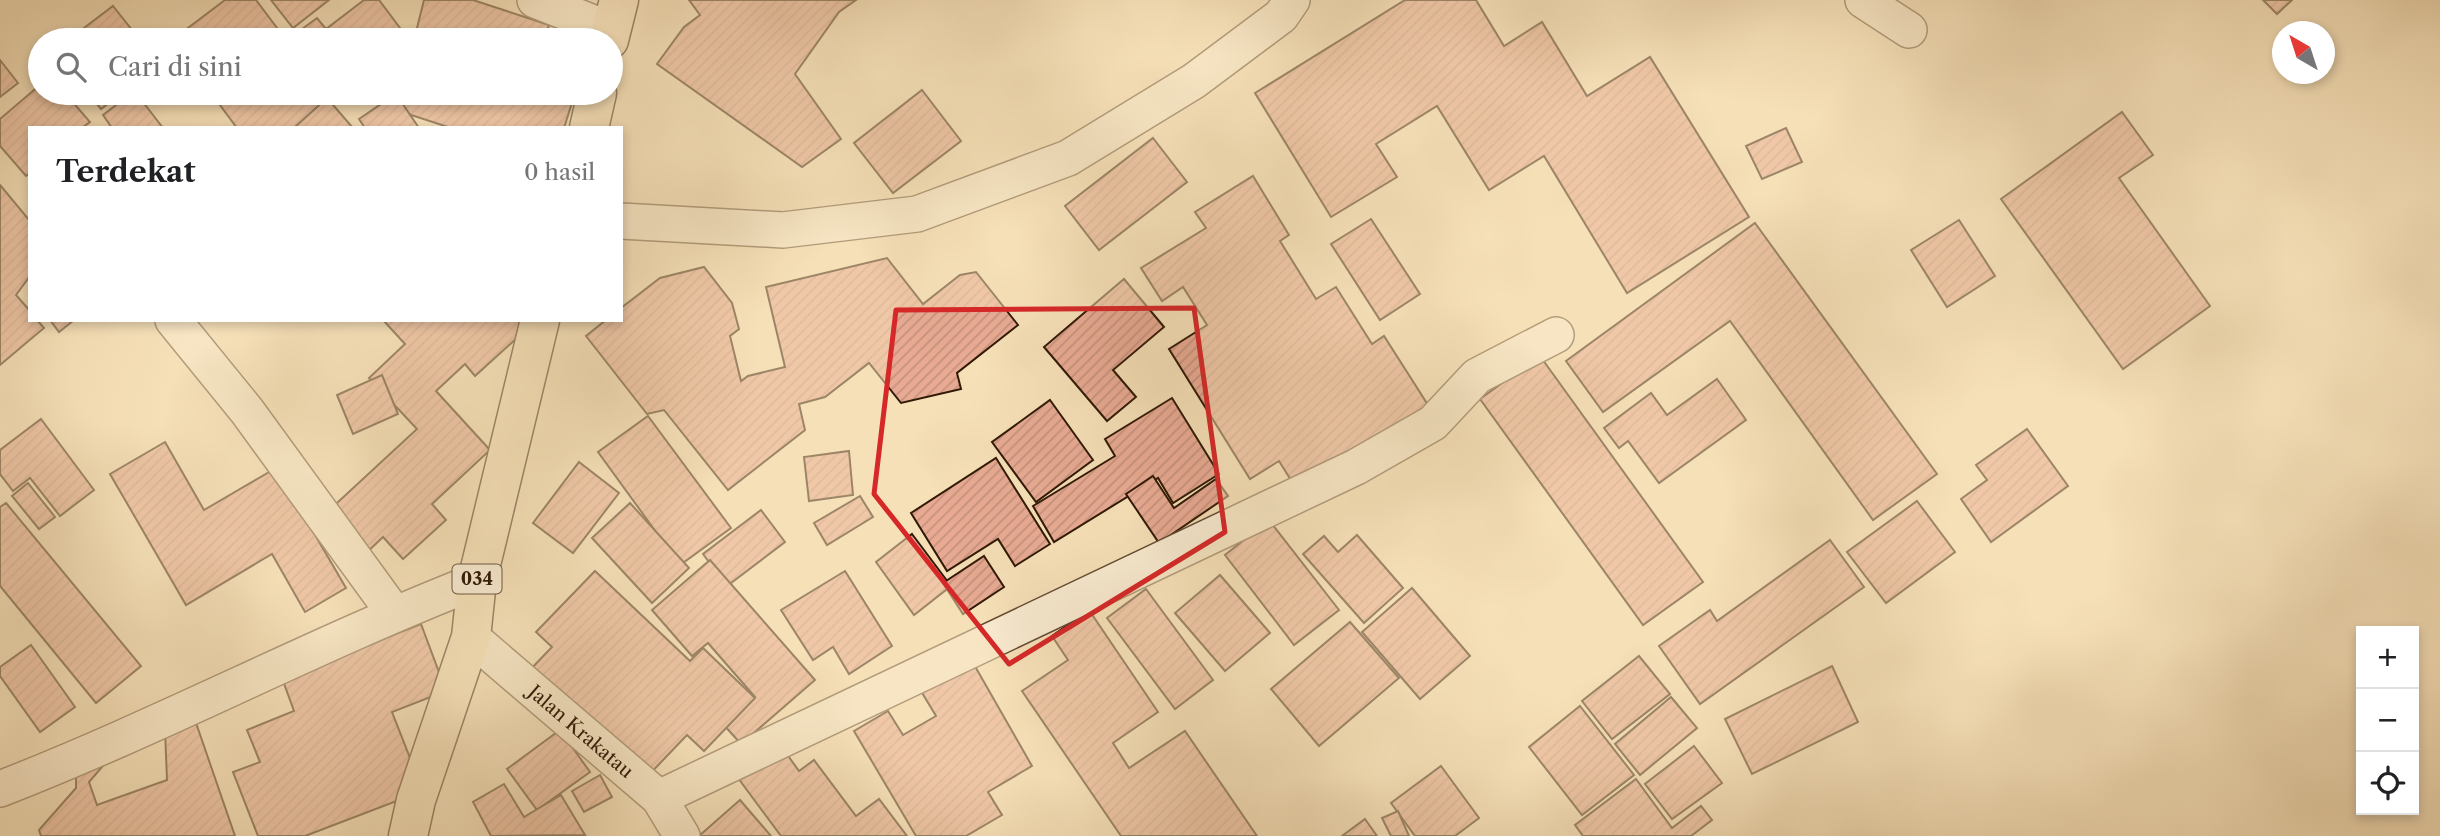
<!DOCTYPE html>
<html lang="id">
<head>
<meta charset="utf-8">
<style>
	:root { --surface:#fff; --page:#f6f6f6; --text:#202124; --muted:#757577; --line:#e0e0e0 }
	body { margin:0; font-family:"Libre Caslon Text",serif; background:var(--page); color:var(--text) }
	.controls { position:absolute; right:21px; bottom:21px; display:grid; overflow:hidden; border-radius:0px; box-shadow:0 4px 10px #0003 }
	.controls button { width:63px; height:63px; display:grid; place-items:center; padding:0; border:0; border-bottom:2px solid var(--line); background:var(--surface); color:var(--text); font:35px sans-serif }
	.compass { position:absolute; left:2272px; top:21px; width:63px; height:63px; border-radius:50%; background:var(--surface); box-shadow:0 4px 10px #0003; rotate:321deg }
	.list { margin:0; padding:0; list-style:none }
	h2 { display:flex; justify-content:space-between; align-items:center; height:91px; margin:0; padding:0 28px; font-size:30px }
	h2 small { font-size:23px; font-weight:400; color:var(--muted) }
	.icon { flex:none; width:38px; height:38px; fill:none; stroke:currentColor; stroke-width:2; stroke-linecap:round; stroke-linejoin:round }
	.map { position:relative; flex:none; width:2440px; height:836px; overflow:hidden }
	.search { position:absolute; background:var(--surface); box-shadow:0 4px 10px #0003; left:28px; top:28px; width:595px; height:77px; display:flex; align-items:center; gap:18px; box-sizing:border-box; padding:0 24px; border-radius:38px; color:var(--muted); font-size:26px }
	.panel { position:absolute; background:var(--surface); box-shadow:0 4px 10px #0003; left:28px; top:126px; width:595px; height:196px; border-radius:0px }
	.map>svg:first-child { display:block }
	.building { fill:url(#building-hatch); stroke:#301905; stroke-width:2 }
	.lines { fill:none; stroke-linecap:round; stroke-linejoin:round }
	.minor-casing { stroke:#624b32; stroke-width:38 }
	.primary-casing { stroke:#301905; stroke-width:41 }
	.minor { stroke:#f9ebd1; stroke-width:35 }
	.primary { stroke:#f6e0b8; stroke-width:38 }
	.marked { fill:none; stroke:#d62828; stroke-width:5; stroke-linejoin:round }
	.labels { text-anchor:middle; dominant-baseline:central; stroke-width:5; stroke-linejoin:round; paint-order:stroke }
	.shield { fill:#f9ebd1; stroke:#6c5842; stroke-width:2 }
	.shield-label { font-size:18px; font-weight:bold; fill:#301905 }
	.street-label { font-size:19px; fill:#301905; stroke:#f9ebd1 }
</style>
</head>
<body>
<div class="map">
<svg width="2440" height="836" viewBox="0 0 2440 836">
	<defs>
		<pattern id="building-hatch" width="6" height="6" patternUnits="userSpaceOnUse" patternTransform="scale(1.75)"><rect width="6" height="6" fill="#e8aa93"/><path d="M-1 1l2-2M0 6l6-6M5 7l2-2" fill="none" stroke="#c7927d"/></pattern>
	</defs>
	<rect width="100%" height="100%" fill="#f6e0b8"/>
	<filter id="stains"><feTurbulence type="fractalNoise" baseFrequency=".00286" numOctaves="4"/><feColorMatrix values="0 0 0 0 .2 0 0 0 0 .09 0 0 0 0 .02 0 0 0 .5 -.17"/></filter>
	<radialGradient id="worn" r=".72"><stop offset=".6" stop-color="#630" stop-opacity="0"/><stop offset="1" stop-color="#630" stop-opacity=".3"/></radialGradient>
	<g class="building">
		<path d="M225,0H256L286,40H172Z"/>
		<path d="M271,0H329L293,28Z"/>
		<path d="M364,0H379L409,40H287L317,18L326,29Z"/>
		<path d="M424,0H473L549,25L544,40H414Z"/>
		<path d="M689,0H856L839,12L795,74L841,139L802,167L657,64L684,27L700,15Z"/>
		<path d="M1405,0H1476L1504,46L1542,22L1587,96L1650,57L1749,217L1627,293L1544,156L1489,190L1437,106L1376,144L1397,177L1331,217L1255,93Z"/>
		<path d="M2263,0H2292L2277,14Z"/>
		<path d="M113,6L140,40H75L72,37Z"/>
		<path d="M0,60L18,83L0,97Z"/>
		<path d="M40,85V93H65L90,122L82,128H30V173L26,176L0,146V119Z"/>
		<path d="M922,90L961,141L893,193L854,143Z"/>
		<path d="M88,93H122L101,109Z"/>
		<path d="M132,93H136L163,128H112L103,115Z"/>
		<path d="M211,93H343L296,128H237Z"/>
		<path d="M398,93H575L564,128H451L368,101L371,94L395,102Z"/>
		<path d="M396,94L419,128H365L359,119Z"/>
		<path d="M327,98L353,128H295V127Z"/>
		<path d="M2122,112L2153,155L2119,178L2210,306L2123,369L2001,199Z"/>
		<path d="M1786,128L1802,162L1762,179L1746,146Z"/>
		<path d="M1153,138L1187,182L1099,250L1065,206Z"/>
		<path d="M1253,176L1289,235L1280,241L1316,299L1336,287L1372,344L1384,336L1428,405L1296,488L1279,461L1250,479L1169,349L1207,325L1183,287L1162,301L1141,268L1206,228L1195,212Z"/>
		<path d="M0,185L30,221V276L16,295L30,311V320H37L44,328L0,365Z"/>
		<path d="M1371,219L1420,294L1380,320L1331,244Z"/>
		<path d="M1959,220L1995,276L1947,307L1911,250Z"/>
		<path d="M1755,223L1937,474L1873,520L1730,321L1603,412L1566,361Z"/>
		<path d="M887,258L923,304L960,275L976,272L1018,325L957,373L961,389L901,403L869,363L825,397L799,404L805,430L728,490L664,410L647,414L586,336L606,320H621V308L660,278L704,267L732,303L739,329L730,336L741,381L748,376L785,367L766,287Z"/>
		<path d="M1124,279L1164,327L1113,370L1136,397L1107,421L1044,347Z"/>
		<path d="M50,320H74L59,332Z"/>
		<path d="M383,320H522L529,327L475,376L465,364L436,391L490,450L432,504L446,520L403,559L383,537L363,556L324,515L417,429L369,378L405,344Z"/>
		<path d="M1540,356L1703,582L1643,625L1480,399Z"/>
		<path d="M382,375L398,414L353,434L337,395Z"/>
		<path d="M1717,379L1746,420L1659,483L1628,441L1619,448L1604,428L1651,393L1667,415Z"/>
		<path d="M1172,398L1219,474L1173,503L1158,478L1054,542L1033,506L1115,456L1105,439Z"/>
		<path d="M1050,400L1093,460L1036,502L992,442Z"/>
		<path d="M648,416L731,528L680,565L598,452Z"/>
		<path d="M41,419L94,490L60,516L30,478L13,491L0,474V450Z"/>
		<path d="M2027,429L2068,486L1991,542L1961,499L1987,480L1976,465Z"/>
		<path d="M165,442L204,510L276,468L346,588L305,612L272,554L186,605L110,474Z"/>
		<path d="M849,451L853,495L809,501L804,457Z"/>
		<path d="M996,458L1050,544L1015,566L998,539L947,571L911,513Z"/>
		<path d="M579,462L619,493L573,553L533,523Z"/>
		<path d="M1153,476L1174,508L1216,479L1228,496L1159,543L1126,494Z"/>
		<path d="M28,483L55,517L39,529L12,496Z"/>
		<path d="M860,496L873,517L827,545L814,523Z"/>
		<path d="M1917,501L1955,552L1886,603L1847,552Z"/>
		<path d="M6,503L141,666L96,703L0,586V507Z"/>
		<path d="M630,503L689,568L652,603L592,538Z"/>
		<path d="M761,510L785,542L727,586L703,554Z"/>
		<path d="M1269,520L1339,610L1294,645L1225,555Z"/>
		<path d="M912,534L951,586L914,615L876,562Z"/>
		<path d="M1357,535L1403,588L1364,623L1303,554L1324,536L1338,552Z"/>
		<path d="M1830,540L1864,587L1700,704L1659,646L1710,610L1717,621Z"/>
		<path d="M984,556L1004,587L963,614L943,583Z"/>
		<path d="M710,560L815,680L741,744L723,724L755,697L708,643L692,656L652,610Z"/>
		<path d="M595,571L690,661L703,648L755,698L704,751L687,735L643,781L528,672L552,647L536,632Z"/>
		<path d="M845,571L892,646L849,674L833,647L813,660L781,610Z"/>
		<path d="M1220,575L1270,633L1225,671L1175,613Z"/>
		<path d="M1412,588L1470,656L1420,699L1362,632Z"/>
		<path d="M1146,589L1213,680L1175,709L1107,618Z"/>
		<path d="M1089,610L1158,712L1113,743L1129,768L1185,731L1257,836H1121L1022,691L1068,660L1052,636Z"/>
		<path d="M1350,622L1399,678L1319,746L1271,689Z"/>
		<path d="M421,624L446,691L392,712L423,791L305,836H258L233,772L260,762L247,730L294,711L282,678Z"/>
		<path d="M31,645L75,707L40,732L0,676V667Z"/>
		<path d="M1639,656L1670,694L1612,739L1582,701Z"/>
		<path d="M972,661L1032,766L988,792L1002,815L966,836H916L854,731L888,711L903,735L936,716L921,691Z"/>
		<path d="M1832,666L1858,722L1752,774L1725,719Z"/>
		<path d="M1671,697L1697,728L1640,775L1615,744Z"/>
		<path d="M1580,706L1634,775L1582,815L1529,747Z"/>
		<path d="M195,720L235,836H41L39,830L76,788V767L114,753L89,782L97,805L167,780L165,730Z"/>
		<path d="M560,730L590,772L537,810L507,769Z"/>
		<path d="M781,746L799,771L814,760L856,816L879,799L907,836H781L738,778Z"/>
		<path d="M1694,746L1722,783L1672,819L1645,784Z"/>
		<path d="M1441,766L1479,818L1455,836H1415L1391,803Z"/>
		<path d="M600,775L612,797L584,812L572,791Z"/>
		<path d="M1636,779L1672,828L1701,806L1712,820L1691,836H1583L1575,825Z"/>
		<path d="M504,784L524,817L561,795L585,835L491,836L473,802Z"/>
		<path d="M740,800L771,836H699Z"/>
		<path d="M1398,811L1409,836H1391L1382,818Z"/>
		<path d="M1365,819L1377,836H1342Z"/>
	</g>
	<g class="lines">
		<defs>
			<g id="minor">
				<path d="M535,0L611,30"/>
				<path d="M1863,0L1909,30"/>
				<path d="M621,221L783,230L917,214L1068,158L1194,81L1281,16L1292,0"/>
				<path d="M173,320L247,411L394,613"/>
				<path id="s1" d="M471,637L659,798L682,836"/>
				<path d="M0,789C162,726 315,644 477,581"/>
				<path d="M659,798L1356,467L1433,423L1477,376L1556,335"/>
			</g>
			<g id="primary">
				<path d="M609,40L619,0"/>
				<path d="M589,128L597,93"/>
				<path d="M408,836L416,800L471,637L477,581L540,320"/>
			</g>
		</defs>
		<use href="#minor" class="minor-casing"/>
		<use href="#primary" class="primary-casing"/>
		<use href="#minor" class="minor"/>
		<use href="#primary" class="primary"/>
	</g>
	<path d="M0 0H2440V836H0ZM1194,308L1225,532L1009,664L874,494L896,310Z" fill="#f6e0b8" fill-opacity=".55" fill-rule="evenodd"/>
	<path class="marked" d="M1194,308L1225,532L1009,664L874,494L896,310Z"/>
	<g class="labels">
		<rect class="shield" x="452.5" y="564.5" width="49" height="29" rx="5"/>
		<g class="shield-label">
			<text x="477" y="579">034</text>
		</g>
		<g class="street-label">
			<text stroke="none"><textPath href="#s1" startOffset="145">Jalan Krakatau</textPath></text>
		</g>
	</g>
	<rect width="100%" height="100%" filter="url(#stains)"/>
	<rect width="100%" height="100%" fill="url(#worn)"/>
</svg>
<div class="controls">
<button>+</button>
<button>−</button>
<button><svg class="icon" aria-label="locate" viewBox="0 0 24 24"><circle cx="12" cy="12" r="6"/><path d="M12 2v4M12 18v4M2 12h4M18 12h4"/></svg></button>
</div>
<svg class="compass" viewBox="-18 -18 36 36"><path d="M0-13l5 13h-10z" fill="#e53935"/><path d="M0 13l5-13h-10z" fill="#757577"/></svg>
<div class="search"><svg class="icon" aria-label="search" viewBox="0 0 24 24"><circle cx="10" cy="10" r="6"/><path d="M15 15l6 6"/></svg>Cari di sini</div>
<section class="panel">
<h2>Terdekat<small>0 hasil</small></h2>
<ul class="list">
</ul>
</section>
</div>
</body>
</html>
